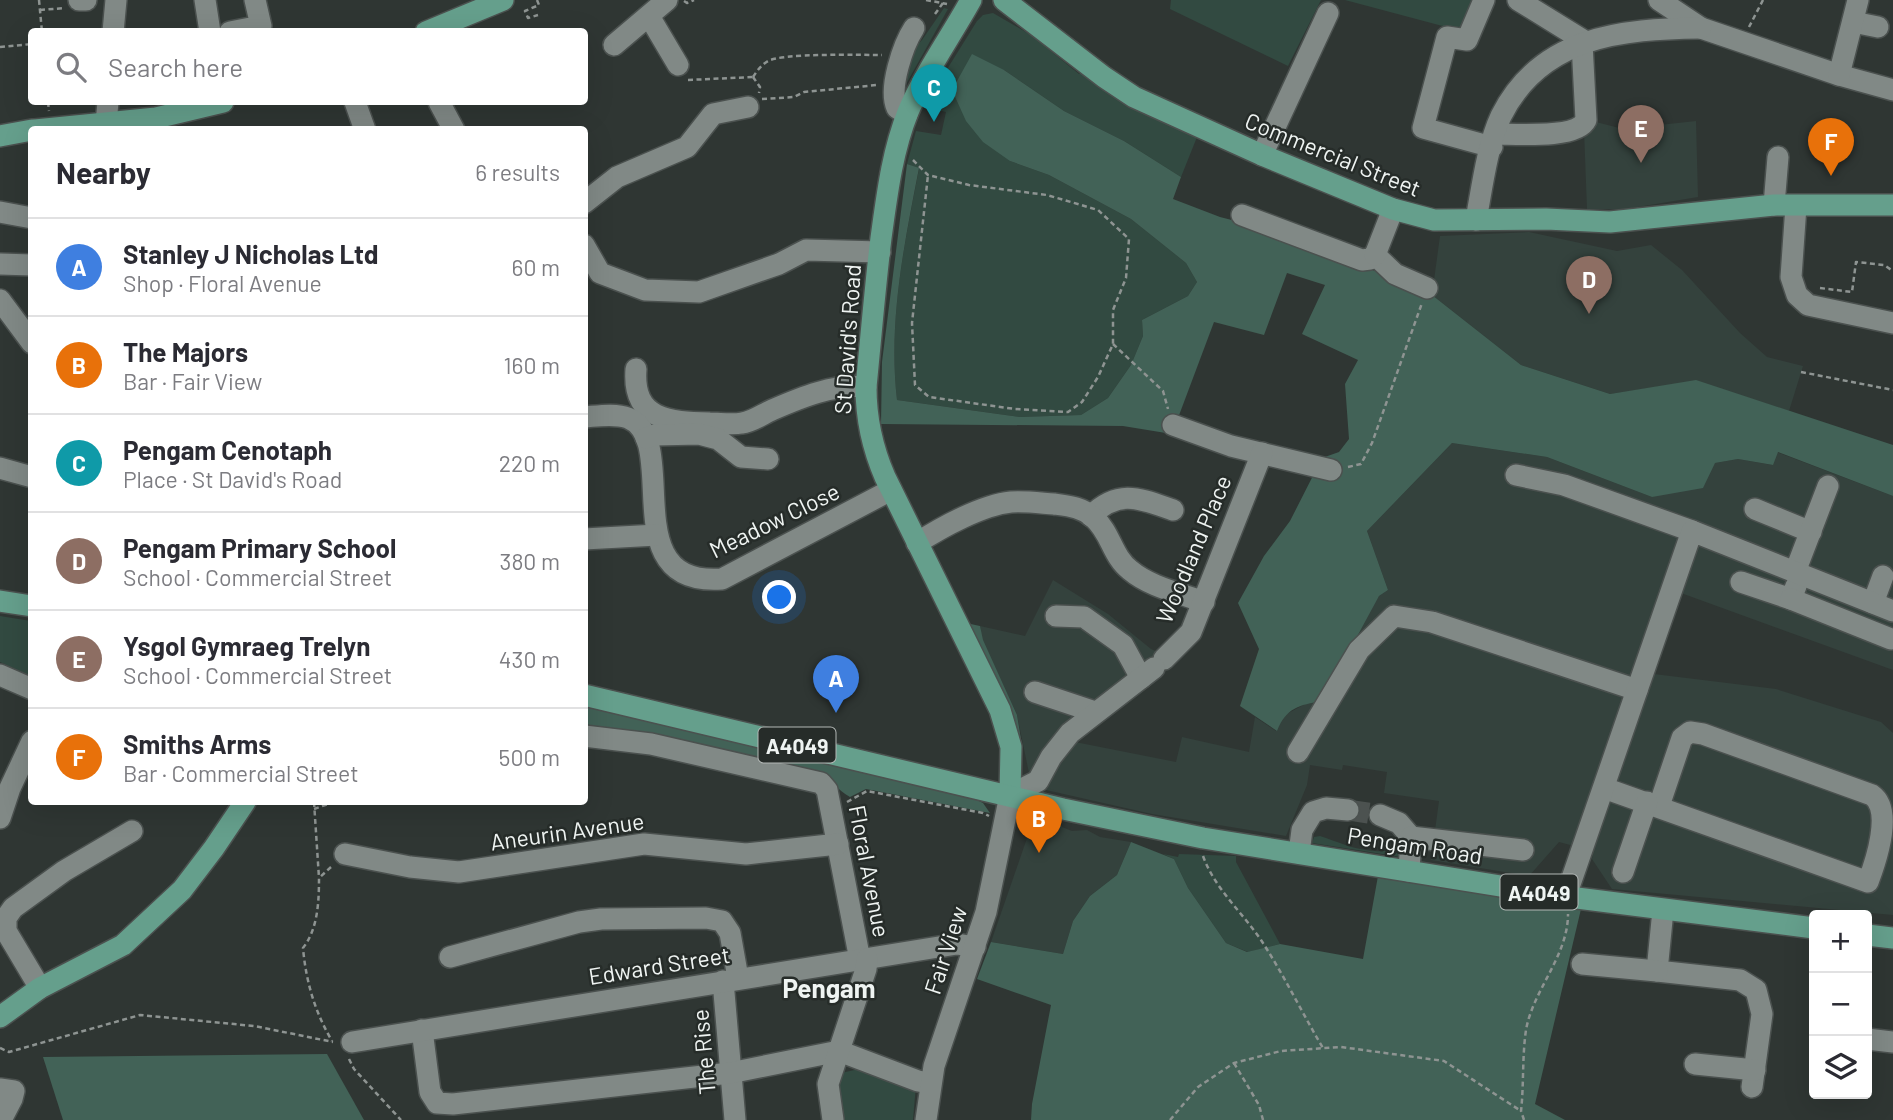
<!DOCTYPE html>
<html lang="en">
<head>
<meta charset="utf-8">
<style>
	:root { --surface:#fff; --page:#f7f7f7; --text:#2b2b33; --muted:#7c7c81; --line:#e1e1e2; --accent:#716288 }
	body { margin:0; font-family:Barlow,sans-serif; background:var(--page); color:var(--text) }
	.controls { position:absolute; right:21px; bottom:21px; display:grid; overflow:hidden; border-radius:7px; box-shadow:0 7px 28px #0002 }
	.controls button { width:63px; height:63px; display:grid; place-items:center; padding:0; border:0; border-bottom:2px solid var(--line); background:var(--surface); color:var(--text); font:35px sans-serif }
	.you { position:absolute; left:780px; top:598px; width:24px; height:24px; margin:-18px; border:5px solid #fff; border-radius:50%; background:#1a73e8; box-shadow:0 0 0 10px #1a73e833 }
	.badge { display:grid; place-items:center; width:46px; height:46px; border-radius:50%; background:var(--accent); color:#fff; font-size:23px; font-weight:700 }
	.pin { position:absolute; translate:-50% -58px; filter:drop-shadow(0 2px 4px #0008) }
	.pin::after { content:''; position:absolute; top:37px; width:24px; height:21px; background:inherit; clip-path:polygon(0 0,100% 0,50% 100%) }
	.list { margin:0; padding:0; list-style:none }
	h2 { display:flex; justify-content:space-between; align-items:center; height:91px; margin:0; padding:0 28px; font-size:30px }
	h2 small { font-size:23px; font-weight:400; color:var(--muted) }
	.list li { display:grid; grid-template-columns:46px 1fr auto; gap:21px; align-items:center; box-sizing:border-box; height:98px; padding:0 28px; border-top:2px solid var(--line) }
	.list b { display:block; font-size:26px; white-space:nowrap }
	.list p { margin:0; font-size:23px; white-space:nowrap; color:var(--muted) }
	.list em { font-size:23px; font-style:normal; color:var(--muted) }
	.icon { flex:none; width:38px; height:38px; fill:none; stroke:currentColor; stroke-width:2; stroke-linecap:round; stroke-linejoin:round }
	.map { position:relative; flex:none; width:1893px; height:1120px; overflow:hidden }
	.search { position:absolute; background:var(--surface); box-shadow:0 7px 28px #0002; left:28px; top:28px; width:560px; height:77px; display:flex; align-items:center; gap:18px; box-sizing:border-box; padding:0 24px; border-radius:7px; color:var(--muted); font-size:26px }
	.panel { position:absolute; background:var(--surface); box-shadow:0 7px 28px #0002; left:28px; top:126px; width:560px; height:679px; border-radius:7px }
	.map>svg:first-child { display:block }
	.built { fill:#34423d }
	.green { fill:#324a41 }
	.forest { fill:#426257 }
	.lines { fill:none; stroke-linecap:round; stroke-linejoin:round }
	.minor-tunnel { stroke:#4c5250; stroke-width:21; stroke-dasharray:21 10; stroke-linecap:butt }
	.minor-casing { stroke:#4b514f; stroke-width:24 }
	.major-casing { stroke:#4b514f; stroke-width:24 }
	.path { stroke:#8e9492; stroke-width:2.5; stroke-dasharray:5 3.5; stroke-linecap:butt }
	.minor { stroke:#818986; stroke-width:21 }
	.major { stroke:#659f8c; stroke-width:21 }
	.labels { text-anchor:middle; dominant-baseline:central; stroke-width:5; stroke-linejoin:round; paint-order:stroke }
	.shield { fill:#262c29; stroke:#b3b8b6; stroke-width:2 }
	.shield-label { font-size:21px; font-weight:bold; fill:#eff4f2 }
	.street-label { font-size:23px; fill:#eff4f2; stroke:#262c29 }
	.quarter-label { font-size:26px; font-weight:bold; fill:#eff4f2; stroke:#262c29 }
</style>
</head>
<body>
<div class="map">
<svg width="1893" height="1120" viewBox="0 0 1893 1120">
	<rect width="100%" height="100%" fill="#2f3633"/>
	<g class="built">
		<path d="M1696,121L1698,197L1626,209H1587L1584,130L1596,122L1623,129Z"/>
		<path d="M1529,232L1617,251L1651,245L1682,270L1740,333L1767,357L1803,366L1789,411L1696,381L1610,394L1521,365L1432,295L1440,236Z"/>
		<path d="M1452,443L1547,457L1652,497L1715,463L1738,459L1772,465L1777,452L1893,496V670L1681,593L1654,674L1776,689L1881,722L1893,733V915L1612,889L1592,859L1593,851L1559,842L1529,876L1431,860L1439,801L1384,793L1387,772L1343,765L1342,770L1310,765L1307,785L1286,836L1152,814L1046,790L1044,785L1029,773L1017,715L982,640L980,626L1025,636L1053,580L1108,614L1151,649L1158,652L1163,666L1075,742L1176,762L1182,737L1249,752L1255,717L1276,731L1283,716L1305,704L1379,596L1388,590L1367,531Z"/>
		<path d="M1039,815L1059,822L1062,827L1072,831L1087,830L1100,837L1131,842L1117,875L1090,896L1073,921L1063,954L991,942L1034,818Z"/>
	</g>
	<g class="green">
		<path d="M1171,0H1321L1288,66L1170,9Z"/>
		<path d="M1345,0H1474L1465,32Z"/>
		<path d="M944,8L948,9L899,97L909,53L922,40Z"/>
		<path d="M993,13L1031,35L1079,74L1082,72L1197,137L1181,177L1124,141L1064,111L1004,70L1010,161L1049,175L1131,219L1186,263L1197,282L1188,296L1142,320L1143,336L1131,365L1108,398L1081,415L1020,417L897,400C888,322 904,245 919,169L907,164L916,131L941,135L946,112L926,107L931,95L977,21L983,15Z"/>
		<path d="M0,616L31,621V676L0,662Z"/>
		<path d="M1320,836C1338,842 1355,850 1375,851C1386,852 1394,848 1401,857L1312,843L1314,837Z"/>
		<path d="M1163,854L1178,857L1179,854L1236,856V862L1280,944L1248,952L1226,943L1188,888L1174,859Z"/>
		<path d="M868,1067L916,1085L913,1120H839L838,1079L841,1073Z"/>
	</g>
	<g class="forest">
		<path d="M972,54L1004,70L1064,111L1124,141L1181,177L1173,199L1220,217L1259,227L1383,274L1432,295L1521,365L1610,394L1696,380L1893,445V496L1778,452L1773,465L1738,459L1715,463L1703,488L1652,497L1547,457L1452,443L1367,531L1388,590L1379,596L1322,701C1299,705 1286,708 1277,731L1240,706L1259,649L1238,603L1264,556L1290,521L1322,458L1339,452L1349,439L1345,384L1358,360L1302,334L1325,285L1287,273L1264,335L1214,322L1172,434L1123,426L881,424L882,362L907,164L919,168C904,245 888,322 897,400L1020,417L1081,415L1108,398L1131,365L1143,336L1142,320L1188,296L1197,282L1186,263L1131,219L1049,175L1010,161L983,142L966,121L952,90Z"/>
		<path d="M966,623L980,626L983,640L1017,715L1022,745L1019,746Z"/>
		<path d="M584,705L837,764L977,800L983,803L990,813L866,789L850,797C836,789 833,781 821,772L585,724Z"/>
		<path d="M1131,842L1174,859L1188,888L1226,943L1247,952L1280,944L1363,959L1378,876L1581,909L1535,1104L1565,1120H1031L1032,1104L1051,1005L977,979L991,942L1063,954L1073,921L1090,896L1117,875Z"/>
		<path d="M327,1054L364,1120H63L43,1057Z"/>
	</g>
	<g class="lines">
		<path class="minor-tunnel" d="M1348,810L1380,815"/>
		<defs>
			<g id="minor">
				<path d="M79,0H86"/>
				<path d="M205,0L210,32"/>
				<path d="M1484,0L1467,40L1447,37L1423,128L1492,147"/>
				<path d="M1518,0L1586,42"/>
				<path d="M1659,0L1701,28L1839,75L1893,90"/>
				<path d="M649,16L678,65"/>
				<path d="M1853,22L1878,27"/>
				<path d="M113,32L116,0"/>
				<path d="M230,32L261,26L255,0"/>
				<path d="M614,45L667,0"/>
				<path d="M1839,75L1858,0"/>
				<path d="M355,102L365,130"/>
				<path d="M439,102L454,130"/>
				<path d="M907,114L897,108C888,89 903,45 914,28"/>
				<path d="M106,123L108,102"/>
				<path d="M1496,134C1516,134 1577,139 1586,120L1582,43"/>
				<path d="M1262,155L1328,13"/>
				<path d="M584,203L617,177L687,147L713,114L748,107"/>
				<path d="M1774,205L1778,157"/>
				<path d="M1796,206L1791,277L1797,295L1808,305L1893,323"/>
				<path d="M0,212L32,218"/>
				<path d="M1242,215L1362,260L1370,259L1375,255L1395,274L1427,288"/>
				<path d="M1476,220C1482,188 1487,146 1501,116C1541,36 1622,29 1701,28"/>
				<path d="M584,245L600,273L645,290L699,292L779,264L806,250L880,252"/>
				<path d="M1375,255L1393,209"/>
				<path d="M0,264L32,265"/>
				<path d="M0,300L32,343"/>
				<path d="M636,369C632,420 669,422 710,423C720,423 732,425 742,423C752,422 763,414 772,410C802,397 833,384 866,387"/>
				<path d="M584,417C598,416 615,413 628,418C683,440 612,587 722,579L891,490"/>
				<path d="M1173,425L1231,446L1331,470"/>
				<path d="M646,438L655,435L699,434L718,439L741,457L768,459"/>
				<path d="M0,468L32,477"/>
				<path d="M1516,475L1564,485L1692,531"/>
				<path d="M1755,509L1811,532"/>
				<path d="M1091,516C1119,488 1141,499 1173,510"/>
				<path d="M584,539L657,535"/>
				<path d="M917,543C942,527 982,505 1011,502C1025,501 1040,503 1054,504C1069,506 1082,507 1094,518C1111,533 1112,556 1130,570C1150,587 1180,593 1204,602"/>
				<path d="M1795,572L1828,486"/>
				<path d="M1741,582L1791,599L1796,586"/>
				<path d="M1791,599L1891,639"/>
				<path d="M1873,603L1883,576"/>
				<path d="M1056,616L1084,617L1123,645L1141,678"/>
				<path d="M1164,659L1191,632L1262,453"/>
				<path d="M0,675L32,689"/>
				<path d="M1035,692L1095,712"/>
				<path d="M584,736L651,744L821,783L827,790L860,960"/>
				<path d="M1298,752L1359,650L1394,616L1432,622L1637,690"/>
				<path d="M1604,788L1868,882C1876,861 1893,810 1872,795L1703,734L1690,732L1682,738L1659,806"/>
				<path d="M1380,815L1399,823L1411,837L1409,871"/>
				<path d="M0,818L10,788L32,741"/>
				<path d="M1411,837L1523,850"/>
				<path d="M1299,853L1302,830L1313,812L1326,808L1348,810"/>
				<path d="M345,854L410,867L459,872L644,844L746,854L838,844"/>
				<path d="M1623,872L1647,802"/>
				<path d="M1569,897V887L1692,531L1893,611"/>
				<path d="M1663,910L1657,971L1740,980L1756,990L1762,1014L1752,1087"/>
				<path d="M450,957L579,922L601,919L706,918L722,921L730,933L738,978"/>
				<path d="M1582,964L1657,971"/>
				<path d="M723,981L735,1120"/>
				<path d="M40,988L6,931V918L13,908L64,871L132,831"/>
				<path d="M422,1030L430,1092L437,1103L453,1104L730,1073L839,1051L918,1081L930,1083"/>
				<path d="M1867,1039L1893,1042"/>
				<path d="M352,1042L957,944L975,947"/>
				<path d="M1695,1064L1755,1070"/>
				<path d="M0,1089L14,1091L12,1099L1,1120"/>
				<path d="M833,1120L828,1084L866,969L867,959"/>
				<path d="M926,1120L934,1066L986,912L1010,795L1038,781L1051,757L1070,733L1154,668"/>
			</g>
			<g id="major">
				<path d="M971,0C950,38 925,72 908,112C892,152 887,195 881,238C875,287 871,337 866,387C866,420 872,447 885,477L1000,710L1011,747L1010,795"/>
				<path d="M1004,0L1104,77L1134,97L1262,155L1393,209L1434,220L1546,219L1610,222L1774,205H1893"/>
				<path d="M426,32L503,0"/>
				<path d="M35,130L156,118L223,102"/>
				<path d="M0,136L32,130"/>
				<path d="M0,601L32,606"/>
				<path d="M584,695L1063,809L1203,838L1569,897L1814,928"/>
				<path d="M1867,935L1893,938"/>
				<path d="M0,1017L40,988L123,945L182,890L214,848L245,802"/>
			</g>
		</defs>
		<use href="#minor" class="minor-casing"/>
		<use href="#major" class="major-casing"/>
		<g class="path">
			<path d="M39,0L42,32"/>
			<path d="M537,0L539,5L525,11L528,18L538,15"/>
			<path d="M926,0L947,4"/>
			<path d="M684,1L687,3L694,0"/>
			<path d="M40,10L65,8"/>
			<path d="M935,14L943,3"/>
			<path d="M1749,27L1763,0"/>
			<path d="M0,47L32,44"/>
			<path d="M753,77L760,87L759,93"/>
			<path d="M753,77C757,71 761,65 768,61C782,53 861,55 882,55"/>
			<path d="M688,80L753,77"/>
			<path d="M762,99L794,97L804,92L877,85"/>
			<path d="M48,102L49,111"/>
			<path d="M913,160L928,175L969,185L1047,195L1098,210L1129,239L1126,278L1113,310V344L1098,377L1082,402L1068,412L1015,409L929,397L915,385L912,323L928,175"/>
			<path d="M1820,288L1852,292L1856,262L1884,265L1893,271"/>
			<path d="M1113,344L1163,391L1168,409"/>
			<path d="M1801,372L1893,390"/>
			<path d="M1348,467L1361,464L1372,443L1422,303"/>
			<path d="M314,802L319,878"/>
			<path d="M847,802L867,791L983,813L989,816"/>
			<path d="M314,809L331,803"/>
			<path d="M1203,856C1215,889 1242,912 1261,940C1284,975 1302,1013 1323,1048"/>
			<path d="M331,867L319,878C319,901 318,929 303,948C306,982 315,1012 332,1041"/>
			<path d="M0,1048L9,1052L140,1015L254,1026L333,1042"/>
			<path d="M349,1059L354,1069L401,1120"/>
			<path d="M1234,1063L1259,1105L1263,1120"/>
			<path d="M1170,1120L1198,1087L1234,1063L1281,1051L1341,1047L1444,1061L1521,1111"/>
			<path d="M1524,1120L1521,1111C1524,1085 1522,1057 1526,1030C1533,990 1568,956 1568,914"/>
		</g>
		<use href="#minor" class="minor"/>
		<use href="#major" class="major"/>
	</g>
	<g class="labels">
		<g class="shield">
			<rect x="758.5" y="727.5" width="77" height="35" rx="5"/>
			<rect x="1500.5" y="874.5" width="77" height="35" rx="5"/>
		</g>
		<g class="shield-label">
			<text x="797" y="745">A4049</text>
			<text x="1539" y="892">A4049</text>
		</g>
		<g class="street-label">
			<text transform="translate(1333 154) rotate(22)">Commercial Street</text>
			<text transform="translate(847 339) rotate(-86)">St David's Road</text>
			<text transform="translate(774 520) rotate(-26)">Meadow Close</text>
			<text transform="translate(1193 549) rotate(-67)">Woodland Place</text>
			<text transform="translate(567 831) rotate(-8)">Aneurin Avenue</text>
			<text transform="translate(1415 845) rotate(9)">Pengam Road</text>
			<text transform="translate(870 871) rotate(79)">Floral Avenue</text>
			<text transform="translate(945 950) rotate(-72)">Fair View</text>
			<text transform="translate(659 965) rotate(-9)">Edward Street</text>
			<text transform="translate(703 1052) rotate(-95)">The Rise</text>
		</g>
		<g class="quarter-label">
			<text x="829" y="987">Pengam</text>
		</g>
	</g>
</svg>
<div class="controls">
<button>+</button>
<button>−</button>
<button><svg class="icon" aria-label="layers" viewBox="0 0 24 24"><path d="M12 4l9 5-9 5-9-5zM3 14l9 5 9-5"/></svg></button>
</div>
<div class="you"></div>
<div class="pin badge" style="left:836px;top:713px;background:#3f7fe0">A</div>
<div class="pin badge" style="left:1039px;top:853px;background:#e8710a">B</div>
<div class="pin badge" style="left:934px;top:122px;background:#0f9aa8">C</div>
<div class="pin badge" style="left:1589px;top:314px;background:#8d6e63">D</div>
<div class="pin badge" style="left:1641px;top:163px;background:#8d6e63">E</div>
<div class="pin badge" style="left:1831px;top:176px;background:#e8710a">F</div>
<div class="search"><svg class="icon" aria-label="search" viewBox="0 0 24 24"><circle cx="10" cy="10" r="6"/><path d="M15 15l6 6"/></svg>Search here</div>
<section class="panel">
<h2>Nearby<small>6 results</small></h2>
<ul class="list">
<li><span class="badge" style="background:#3f7fe0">A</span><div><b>Stanley J Nicholas Ltd</b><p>Shop · Floral Avenue</p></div><em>60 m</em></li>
<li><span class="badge" style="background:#e8710a">B</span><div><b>The Majors</b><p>Bar · Fair View</p></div><em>160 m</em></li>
<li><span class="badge" style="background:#0f9aa8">C</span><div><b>Pengam Cenotaph</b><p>Place · St David's Road</p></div><em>220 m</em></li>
<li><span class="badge" style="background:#8d6e63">D</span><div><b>Pengam Primary School</b><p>School · Commercial Street</p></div><em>380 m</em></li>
<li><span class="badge" style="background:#8d6e63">E</span><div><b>Ysgol Gymraeg Trelyn</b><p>School · Commercial Street</p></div><em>430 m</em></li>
<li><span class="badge" style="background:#e8710a">F</span><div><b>Smiths Arms</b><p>Bar · Commercial Street</p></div><em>500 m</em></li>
</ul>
</section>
</div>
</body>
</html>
